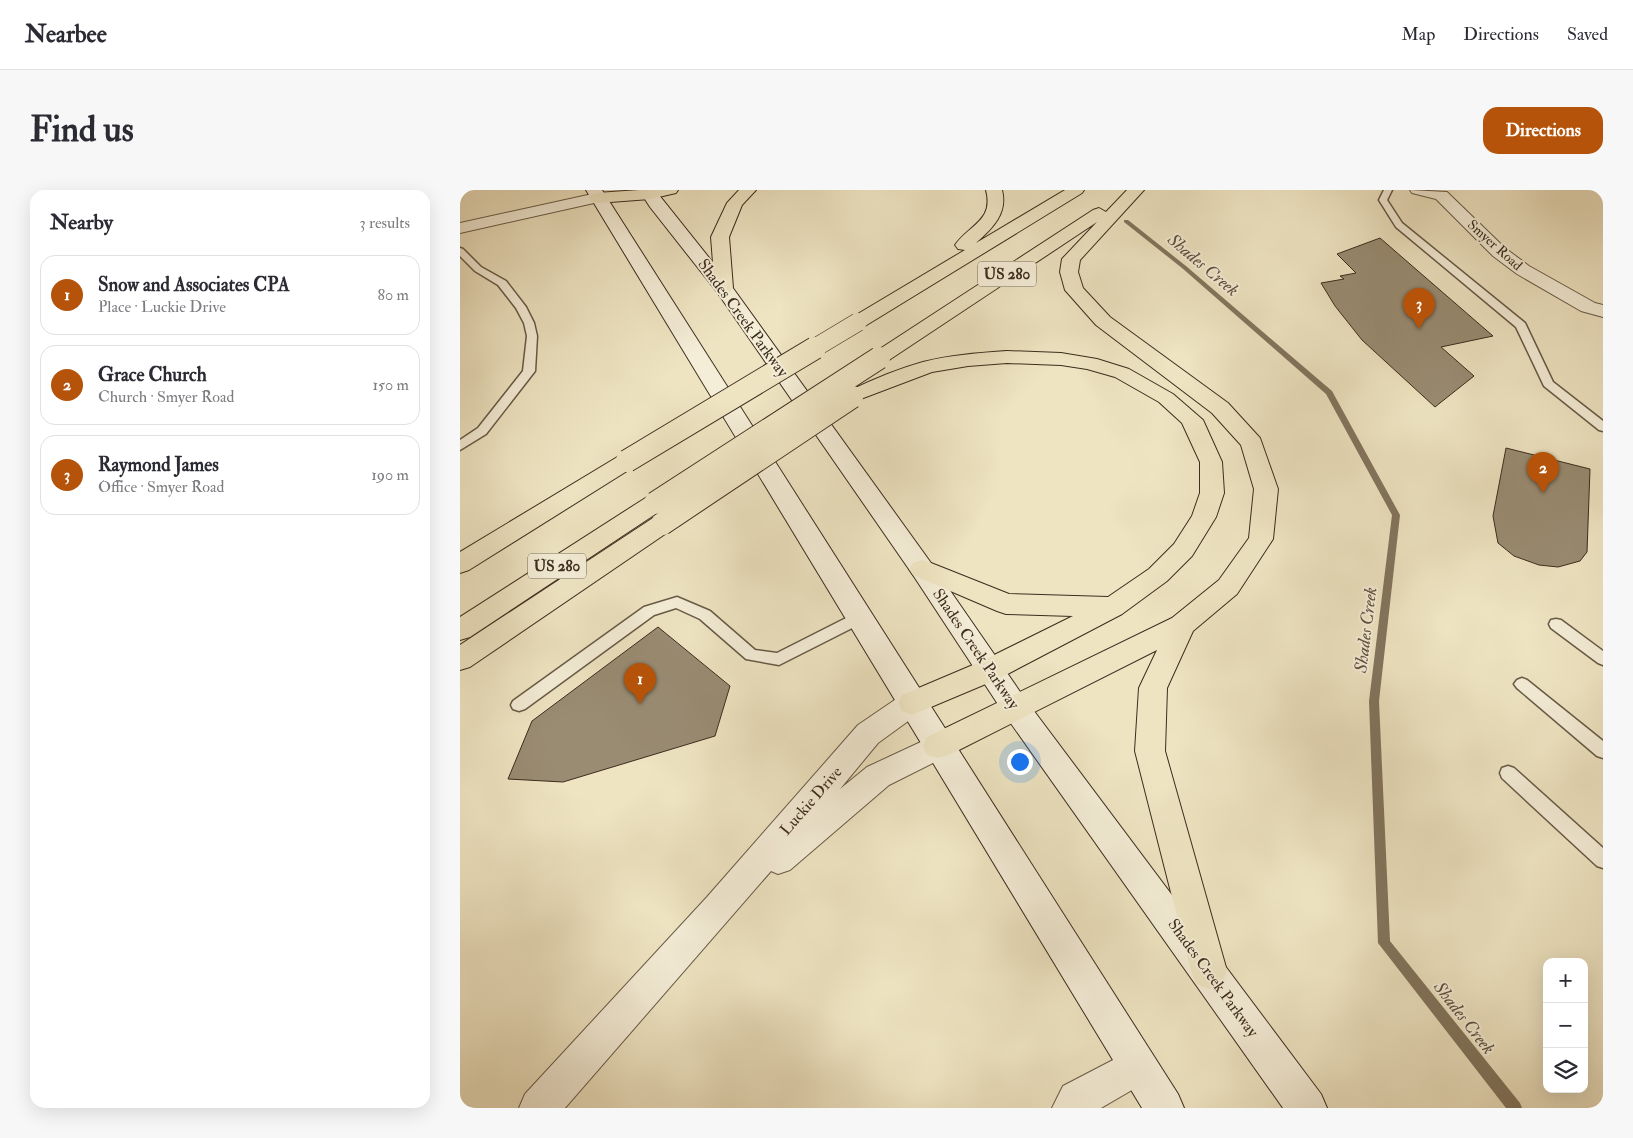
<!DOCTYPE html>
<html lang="en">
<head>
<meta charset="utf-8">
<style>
	:root { --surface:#fff; --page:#f7f7f7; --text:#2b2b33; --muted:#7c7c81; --line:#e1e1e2; --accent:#b45309 }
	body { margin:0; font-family:"IM FELL Double Pica",serif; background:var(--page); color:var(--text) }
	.controls { position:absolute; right:15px; bottom:15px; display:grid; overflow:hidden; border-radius:10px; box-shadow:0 5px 20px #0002 }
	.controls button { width:45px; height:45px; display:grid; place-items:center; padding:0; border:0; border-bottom:1px solid var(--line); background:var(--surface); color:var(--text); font:25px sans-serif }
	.you { position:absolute; left:559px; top:571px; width:18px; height:18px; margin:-12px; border:4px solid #fff; border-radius:50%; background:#1a73e8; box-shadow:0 0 0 8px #1a73e833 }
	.badge { display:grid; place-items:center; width:32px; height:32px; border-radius:50%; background:var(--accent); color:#fff; font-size:16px; font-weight:700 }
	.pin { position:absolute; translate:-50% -41px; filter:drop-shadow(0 1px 2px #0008) }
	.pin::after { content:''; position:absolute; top:26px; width:18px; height:15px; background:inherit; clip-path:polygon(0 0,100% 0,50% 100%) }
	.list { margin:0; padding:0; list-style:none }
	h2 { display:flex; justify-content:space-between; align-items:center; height:65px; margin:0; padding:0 20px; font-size:21px }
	h2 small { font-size:16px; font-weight:400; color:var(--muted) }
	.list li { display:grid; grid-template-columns:32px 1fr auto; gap:15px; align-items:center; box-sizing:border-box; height:80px; margin:0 10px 10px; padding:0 10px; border:1px solid var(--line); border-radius:15px }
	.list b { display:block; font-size:19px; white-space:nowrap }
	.list p { margin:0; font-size:16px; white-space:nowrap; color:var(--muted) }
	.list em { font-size:16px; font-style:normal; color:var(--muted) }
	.icon { flex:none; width:28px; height:28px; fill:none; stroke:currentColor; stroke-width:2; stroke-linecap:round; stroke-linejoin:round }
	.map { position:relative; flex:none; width:1143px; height:918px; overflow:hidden; border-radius:15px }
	header { display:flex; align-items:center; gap:30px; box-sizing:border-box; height:70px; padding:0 25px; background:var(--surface); border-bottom:1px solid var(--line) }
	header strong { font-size:24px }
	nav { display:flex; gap:28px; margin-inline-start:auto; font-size:18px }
	.intro { display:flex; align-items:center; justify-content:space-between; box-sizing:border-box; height:120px; padding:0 30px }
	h1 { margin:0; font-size:35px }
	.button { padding:12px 22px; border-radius:15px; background:var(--accent); color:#fff; font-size:18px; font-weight:700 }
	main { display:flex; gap:30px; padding:0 30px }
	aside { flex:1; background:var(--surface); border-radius:15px; box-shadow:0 5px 20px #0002 }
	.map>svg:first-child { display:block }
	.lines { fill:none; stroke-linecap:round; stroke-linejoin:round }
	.stream { fill:#82755e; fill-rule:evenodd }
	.building { fill:#998c73; stroke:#3c2c1d }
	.lane-casing { stroke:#685a46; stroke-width:3 }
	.street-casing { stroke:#685a46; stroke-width:2 }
	.secondary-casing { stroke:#3c2c1d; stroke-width:2 }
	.highway-casing { stroke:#3c2c1d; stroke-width:2 }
	.lane { fill:#f4edd7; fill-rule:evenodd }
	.street { fill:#f4edd7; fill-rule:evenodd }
	.secondary { fill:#f4edd7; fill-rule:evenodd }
	.highway { fill:#eee4c2; fill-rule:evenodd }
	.highway-bridge-far1-casing { stroke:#3c2c1d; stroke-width:19; stroke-linecap:butt }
	.highway-bridge-casing { stroke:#3c2c1d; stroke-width:24; stroke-linecap:butt }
	.highway-bridge-far1 { stroke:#eee4c2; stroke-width:18 }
	.highway-bridge { stroke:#eee4c2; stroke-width:22 }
	.labels { text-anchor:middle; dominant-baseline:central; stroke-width:4; stroke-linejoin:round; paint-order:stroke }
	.far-street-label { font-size:14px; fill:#3c2c1d; stroke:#f4edd7 }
	.shield { fill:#f4edd7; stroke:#736655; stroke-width:1 }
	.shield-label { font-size:15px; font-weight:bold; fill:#3c2c1d }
	.street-label { font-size:16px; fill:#3c2c1d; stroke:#f4edd7 }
	.water-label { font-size:18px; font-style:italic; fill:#5f503e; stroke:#f4edd7 }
</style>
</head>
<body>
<header>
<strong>Nearbee</strong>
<nav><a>Map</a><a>Directions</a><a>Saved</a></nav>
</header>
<div class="intro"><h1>Find us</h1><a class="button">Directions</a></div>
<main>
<aside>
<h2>Nearby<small>3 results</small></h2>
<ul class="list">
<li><span class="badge">1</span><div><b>Snow and Associates CPA</b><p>Place · Luckie Drive</p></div><em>80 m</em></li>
<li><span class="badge">2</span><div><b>Grace Church</b><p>Church · Smyer Road</p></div><em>150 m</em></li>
<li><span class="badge">3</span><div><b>Raymond James</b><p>Office · Smyer Road</p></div><em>190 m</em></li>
</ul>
</aside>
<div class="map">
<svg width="1143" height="918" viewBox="0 0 1143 918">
	<rect width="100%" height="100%" fill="#eee4c2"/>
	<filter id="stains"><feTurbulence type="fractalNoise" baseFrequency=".004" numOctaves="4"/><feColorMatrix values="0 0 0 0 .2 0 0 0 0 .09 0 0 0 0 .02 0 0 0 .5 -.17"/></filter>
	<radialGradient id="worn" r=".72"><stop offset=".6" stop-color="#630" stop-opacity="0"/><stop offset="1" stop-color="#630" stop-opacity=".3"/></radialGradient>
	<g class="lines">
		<path class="stream" d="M664,30H668L726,76L872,201L940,325L919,511L930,751L1060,913L1062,918H1046L918,753L909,511L932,325L866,204L722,78L664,32Z"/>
	</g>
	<g class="building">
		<path d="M920,48L1033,146L981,157L1014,186L975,217L902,150L875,116L861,93L884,89L880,86L896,83L877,64Z"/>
		<path d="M1046,258L1130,279L1127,362L1120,371L1098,377L1079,375L1054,366L1038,353L1033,326Z"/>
		<path d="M198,437L270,496L255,546L103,592L48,589L72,531Z"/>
	</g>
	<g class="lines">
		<defs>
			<g id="lane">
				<path d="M924,0H932L927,10L942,33L1065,133L1093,192L1143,231V241L1139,240L1084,196L1056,137L936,37L919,10Z"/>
				<path d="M0,58L3,59L21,77L46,91L66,117L74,133L77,146L75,181L26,244L0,260V250L18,238L63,181L67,146L64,133L56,118L38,95L15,81L0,66Z"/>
				<path d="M217,407L250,421L295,460L317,463L394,424L399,423L404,424L406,428L404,432L319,475L286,469L240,429L216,418L194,425L65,519L59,521L53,519L51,515L53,511L184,417Z"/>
				<path d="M1096,429L1101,430L1143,461V475L1138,473L1091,438L1089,434L1091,430Z"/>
				<path d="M1062,488L1067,490L1143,551V568L1137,566L1057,498L1054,494L1057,490Z"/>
				<path d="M1048,576L1054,578L1143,658V678L1137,676L1042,588L1040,583L1042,578Z"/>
			</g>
			<g id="street">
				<path d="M950,0L987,2L1045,58L1069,76L1135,113L1143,115V127L1121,121L1057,84L1033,66L976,9L952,3Z"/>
				<path d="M137,3L143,5L145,8L143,11L0,43V33Z"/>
				<path d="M452,501L462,505L466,513L462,521L418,553L380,599L407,577L478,544L489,547L493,556L489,565L429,595L330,680L318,684L311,681L105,918H59L65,904L247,707L398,535L442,505Z"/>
				<path d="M678,857L691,863L697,876L691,889L641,918H592L603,896Z"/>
			</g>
			<g id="secondary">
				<path d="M126,0H142L718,904L724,918H682Z"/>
				<path d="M179,0H195L270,94L471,373L565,509L861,904L867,918H823L545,525L453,385L257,102L190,17Z"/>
			</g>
			<g id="highway">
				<path d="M179,0H218L216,3L190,9L137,13L131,11L129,8L131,5L137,3Z"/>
				<path d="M279,0H296L282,15L269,47L273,98L270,102L264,104L258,102L255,98L251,47L267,13Z"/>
				<path d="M526,0H542C548,23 533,38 516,53L605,0H624L622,3L405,136L398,138L391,136L388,132L391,128L505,60L498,59L495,55C510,34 534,31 526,0Z"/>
				<path d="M667,0H684L620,70L618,82L623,98L650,127L768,213L800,248L818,299L813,349L777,404L733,441L707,498L705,561L767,781L762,794L749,799L736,794L731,781L675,561L679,498L697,460L489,565L478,568L467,565L463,556L467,547L712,428L759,390L789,348L794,299L781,255L752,223L636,135L605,100L600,82L602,69L637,32L426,172L419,174L412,172L409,168L412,164L633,20L639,18L646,22Z"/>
				<path d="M547,161L601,163L637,169L669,179L713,204L743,230L762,272L764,303L756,327L732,366L707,391L662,424L540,488L452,525L442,521L438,513L442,505L520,472L613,426L546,424L537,421L453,385L449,379L453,373L462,370L471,373L549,404L648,407L689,379L714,354L732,326L740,303V272L722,233L699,212L655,187L627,179L601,175L547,173L508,176L472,182L398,210L391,208L387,204L391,200C414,189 438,179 463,172C490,165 519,163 547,161Z"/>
				<path d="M167,264L175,266L178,271L175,276L9,380L0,383V362L159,266Z"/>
				<path d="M195,305L203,307L207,313L203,319L10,447L0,450V427L187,307Z"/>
				<path d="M202,326L211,328L214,334L211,340L10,477L0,480V455L193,328Z"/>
			</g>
		</defs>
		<use href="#lane" class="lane-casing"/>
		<use href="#street" class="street-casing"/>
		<use href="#secondary" class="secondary-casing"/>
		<use href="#highway" class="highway-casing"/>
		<use href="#lane" class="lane"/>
		<use href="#street" class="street"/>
		<use href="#secondary" class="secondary"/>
		<use href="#highway" class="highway"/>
		<defs>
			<path id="highway-bridge-far1" d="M353,159L398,132"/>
			<g id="highway-bridge">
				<path d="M167,271L355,158"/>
				<path d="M195,313L419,168"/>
				<path d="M202,334L392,207"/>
			</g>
		</defs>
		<use href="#highway-bridge-far1" class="highway-bridge-far1-casing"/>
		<use href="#highway-bridge" class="highway-bridge-casing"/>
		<use href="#highway-bridge-far1" class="highway-bridge-far1"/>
		<use href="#highway-bridge" class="highway-bridge"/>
	</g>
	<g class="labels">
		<g class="far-street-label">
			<text transform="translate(1035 55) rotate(42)">Smyer Road</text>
		</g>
		<g class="shield">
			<rect x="518" y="71.5" width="58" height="25" rx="4"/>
			<rect x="68" y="363.5" width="58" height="25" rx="4"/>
		</g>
		<g class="shield-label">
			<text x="547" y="84">US 280</text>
			<text x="97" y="376">US 280</text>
		</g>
		<g class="street-label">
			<text transform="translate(283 128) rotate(54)">Shades Creek Parkway</text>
			<text transform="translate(516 459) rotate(56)">Shades Creek Parkway</text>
			<text transform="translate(351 611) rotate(-49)">Luckie Drive</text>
			<text transform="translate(753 788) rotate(54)">Shades Creek Parkway</text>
		</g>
		<g class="water-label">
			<text transform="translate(743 75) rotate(40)">Shades Creek</text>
			<text transform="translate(906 440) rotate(-83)">Shades Creek</text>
			<text transform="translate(1004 828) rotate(52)">Shades Creek</text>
		</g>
	</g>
	<rect width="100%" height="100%" filter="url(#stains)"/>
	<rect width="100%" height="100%" fill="url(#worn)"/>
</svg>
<div class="controls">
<button>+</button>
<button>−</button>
<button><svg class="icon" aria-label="layers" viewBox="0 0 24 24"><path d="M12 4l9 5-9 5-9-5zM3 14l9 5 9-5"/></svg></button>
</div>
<div class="you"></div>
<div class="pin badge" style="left:180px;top:514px">1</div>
<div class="pin badge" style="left:1083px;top:303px">2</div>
<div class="pin badge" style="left:959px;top:139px">3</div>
</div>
</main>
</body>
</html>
